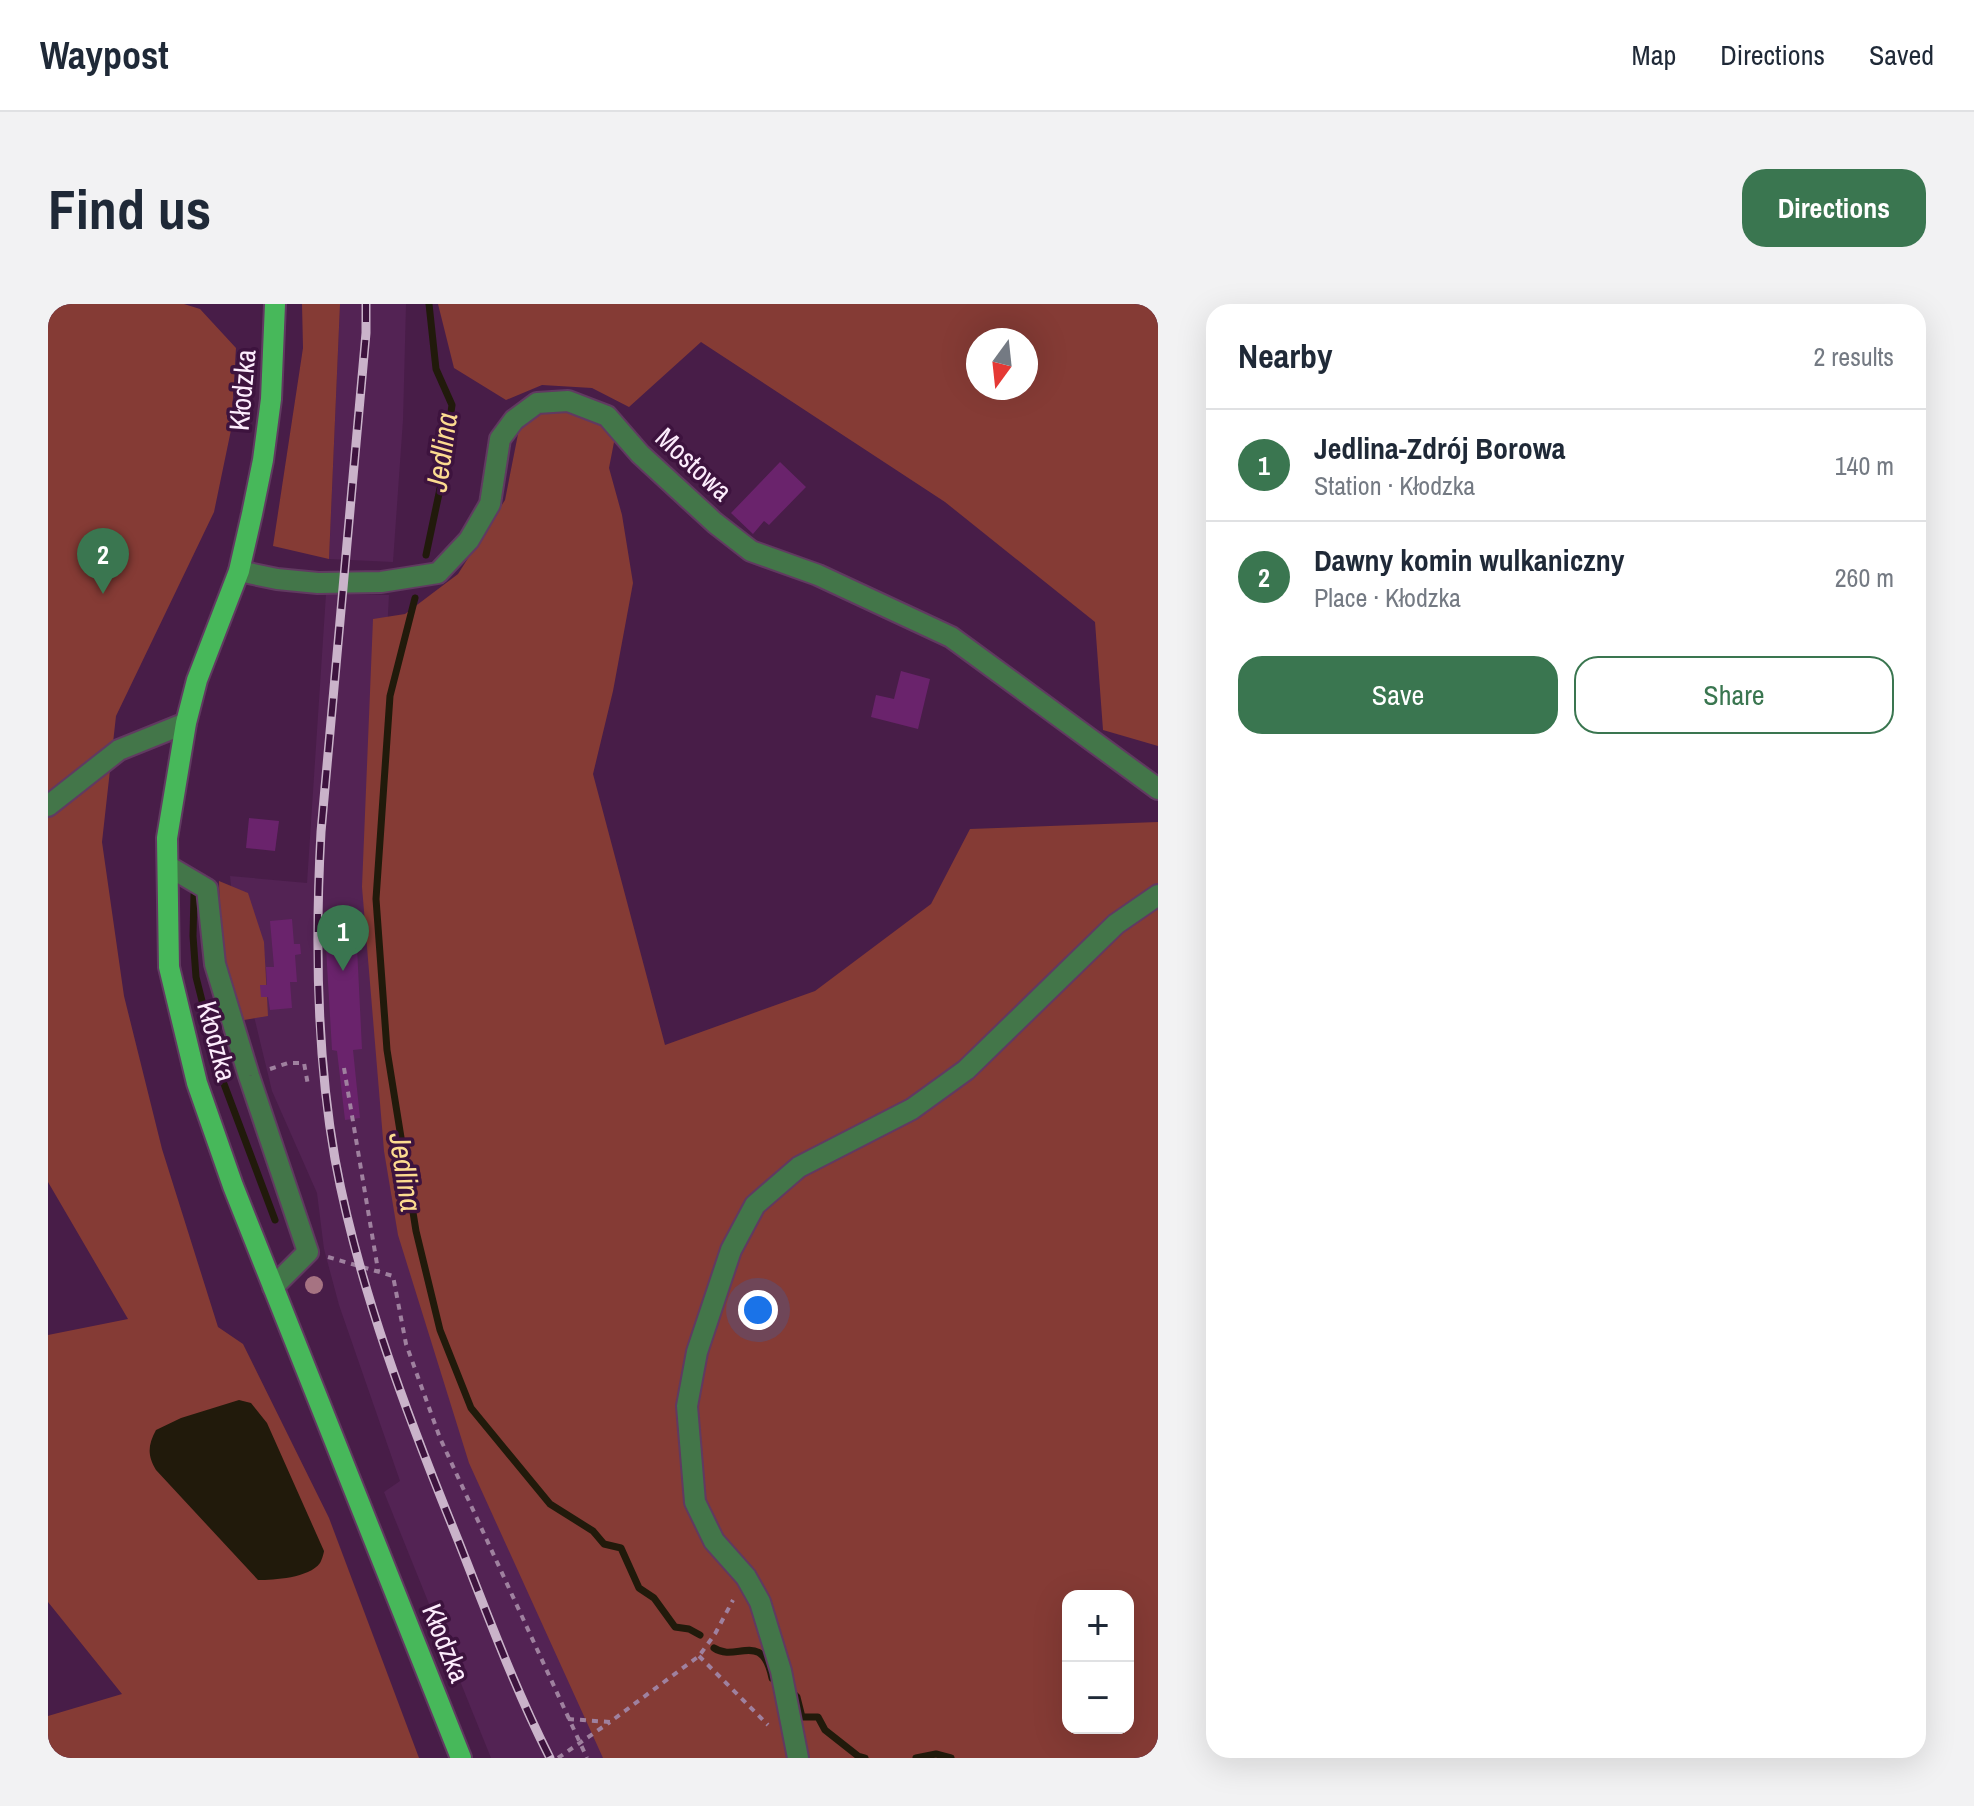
<!DOCTYPE html>
<html lang="en">
<head>
<meta charset="utf-8">
<style>
	:root { --surface:#fff; --page:#f2f2f3; --text:#1f2937; --muted:#747a83; --line:#e0e1e3; --accent:#3a7650 }
	body { margin:0; font-family:"Archivo Narrow",sans-serif; background:var(--page); color:var(--text) }
	.controls { position:absolute; right:24px; bottom:24px; display:grid; overflow:hidden; border-radius:16px; box-shadow:0 8px 32px #0002 }
	.controls button { width:72px; height:72px; display:grid; place-items:center; padding:0; border:0; border-bottom:2px solid var(--line); background:var(--surface); color:var(--text); font:40px sans-serif }
	.compass { position:absolute; left:918px; top:24px; width:72px; height:72px; border-radius:50%; background:var(--surface); box-shadow:0 8px 32px #0002; rotate:195deg }
	.you { position:absolute; left:710px; top:1006px; width:28px; height:28px; margin:-20px; border:6px solid #fff; border-radius:50%; background:#1a73e8; box-shadow:0 0 0 12px #1a73e833 }
	.badge { display:grid; place-items:center; width:52px; height:52px; border-radius:50%; background:var(--accent); color:#fff; font-size:26px; font-weight:700 }
	.pin { position:absolute; translate:-50% -66px; filter:drop-shadow(0 2px 4px #0008) }
	.pin::after { content:''; position:absolute; top:42px; width:28px; height:24px; background:inherit; clip-path:polygon(0 0,100% 0,50% 100%) }
	.list { margin:0; padding:0; list-style:none }
	h2 { display:flex; justify-content:space-between; align-items:center; height:104px; margin:0; padding:0 32px; font-size:34px }
	h2 small { font-size:26px; font-weight:400; color:var(--muted) }
	.list li { display:grid; grid-template-columns:52px 1fr auto; gap:24px; align-items:center; box-sizing:border-box; height:112px; padding:0 32px; border-top:2px solid var(--line) }
	.list b { display:block; font-size:30px; white-space:nowrap }
	.list p { margin:0; font-size:26px; white-space:nowrap; color:var(--muted) }
	.list em { font-size:26px; font-style:normal; color:var(--muted) }
	.actions { display:flex; gap:16px; padding:24px 32px }
	.actions a { flex:1; padding:18px 0; border:2px solid var(--accent); border-radius:24px; text-align:center; font-size:28px; color:var(--accent) }
	.actions .main { background:var(--accent); color:#fff }
	.map { position:relative; flex:none; width:1110px; height:1454px; overflow:hidden; border-radius:24px }
	header { display:flex; align-items:center; gap:48px; box-sizing:border-box; height:112px; padding:0 40px; background:var(--surface); border-bottom:2px solid var(--line) }
	header strong { font-size:38px }
	nav { display:flex; gap:44px; margin-inline-start:auto; font-size:28px }
	.intro { display:flex; align-items:center; justify-content:space-between; box-sizing:border-box; height:192px; padding:0 48px }
	h1 { margin:0; font-size:56px }
	.button { padding:20px 36px; border-radius:24px; background:var(--accent); color:#fff; font-size:28px; font-weight:700 }
	main { display:flex; gap:48px; padding:0 48px }
	aside { flex:1; background:var(--surface); border-radius:24px; box-shadow:0 8px 32px #0002 }
	.map>svg:first-child { display:block }
	.built { fill:#532354 }
	.green { fill:#853b35; fill-rule:evenodd }
	.water { fill:#211a0b }
	.lines { fill:none; stroke-linecap:round; stroke-linejoin:round }
	.stream { stroke:#211a0b; stroke-width:7 }
	.building { fill:#6a236c }
	.minor-casing { stroke:#613a61; stroke-width:24 }
	.major-casing { stroke:#613a61; stroke-width:24 }
	.path { stroke:#9f819f; stroke-width:4; stroke-dasharray:6 6; stroke-linecap:butt }
	.minor { stroke:#437649; stroke-width:20 }
	.major { stroke:#47b85a; stroke-width:20 }
	.rail-casing { stroke:#cab3ca; stroke-width:9 }
	.rail { stroke:#3d133e; stroke-width:6; stroke-dasharray:18; stroke-linecap:butt }
	.path-bridge { stroke:#9f819f; stroke-width:4; stroke-dasharray:6 6; stroke-linecap:butt }
	.tree { fill:#a67382 }
	.labels { text-anchor:middle; dominant-baseline:central; stroke-width:7; stroke-linejoin:round; paint-order:stroke }
	.street-label { font-size:28px; fill:#fcecfc; stroke:#3d133e }
	.water-label { font-size:30px; font-style:italic; fill:#fcdb90; stroke:#3d133e }
</style>
</head>
<body>
<header>
<strong>Waypost</strong>
<nav><a>Map</a><a>Directions</a><a>Saved</a></nav>
</header>
<div class="intro"><h1>Find us</h1><a class="button">Directions</a></div>
<main>
<div class="map">
<svg width="1110" height="1454" viewBox="0 0 1110 1454">
	<rect width="100%" height="100%" fill="#481d48"/>
	<g class="built">
		<path d="M292,0H358L355,116L345,258L281,255Z"/>
		<path d="M278,290L341,291L336,383L609,1454H443L336,1188L352,1177L291,1001L276,945L269,889L224,787L190,646L182,572L259,579Z"/>
	</g>
	<g class="green">
		<path d="M0,0H136L152,5L188,44L183,126L166,208L68,412L54,538L76,692L114,845L170,1023L195,1040L281,1214L371,1454H0V1412L74,1390L0,1298V1031L80,1015L0,878Z"/>
		<path d="M254,0H292L281,255L225,242L255,44Z"/>
		<path d="M390,0H1110V442L1055,426L1047,318L897,198L653,38L581,103L544,84L494,81L458,96L406,64ZM930,36H978V84H930Z"/>
		<path d="M489,99L559,112L567,133L561,164L574,211L585,279L565,387L545,470L617,741L767,687L883,600L922,525L1110,518V1454H555L421,1159L350,931L336,847L314,583L325,315L357,310L410,270L457,196L471,125ZM1020,1292H1080V1424H1020Z"/>
		<path d="M171,577L200,589L216,638L220,712L196,716L178,662L172,616Z"/>
	</g>
	<path class="water" d="M191,1096L203,1099L219,1119L276,1247C276,1249 273,1258 272,1259C261,1274 226,1276 210,1276L108,1166C99,1151 100,1141 108,1126L133,1114Z"/>
	<g class="lines">
		<g class="stream">
			<path d="M378,251L393,180L404,101L388,65L381,0"/>
			<path d="M367,294L342,392L328,595L339,746L368,927L392,1026L423,1104L502,1200L545,1227L556,1240L573,1244L591,1284L606,1294L627,1323L641,1325L652,1331"/>
			<path d="M146,591L145,632L148,673L173,772L227,916"/>
			<path d="M666,1344C688,1359 714,1325 724,1374"/>
			<path d="M745,1389L749,1393L754,1413H770L777,1426L810,1452L817,1454"/>
			<path d="M868,1454L888,1450L903,1454"/>
		</g>
	</g>
	<g class="building">
		<path d="M732,158L758,183L721,221L716,217L705,230L683,209Z"/>
		<path d="M853,367L882,375L870,425L823,413L828,391L846,395Z"/>
		<path d="M201,514L231,517L227,547L198,544Z"/>
		<path d="M244,615L246,640H252L253,650L247,651L249,678H242L244,704L222,706L220,693H213L212,681H219L218,663H226L222,617Z"/>
		<path d="M309,643L314,745L305,746L312,814L297,816L289,747L284,746L278,644Z"/>
	</g>
	<g class="lines">
		<defs>
			<g id="minor">
				<path d="M191,267L229,275L270,279L333,278L390,269L421,236L442,200L452,135L466,116L489,99L520,97L559,112L592,150L667,219L703,247L770,271L903,333L1110,485"/>
				<path d="M0,502L71,446L138,419"/>
				<path d="M120,562L159,585L167,660L201,772L260,948L225,983"/>
				<path d="M750,1454L733,1367L712,1298L698,1273L666,1237L647,1198L639,1102L649,1048L683,946L707,901L751,863L864,805L918,766L1068,620L1110,591"/>
			</g>
			<path id="major" d="M227,0L223,95L215,156L204,210L191,267L149,376L138,419L119,534L121,663L149,779L185,882L413,1454"/>
		</defs>
		<use href="#minor" class="minor-casing"/>
		<use href="#major" class="major-casing"/>
		<g class="path">
			<path d="M296,764L330,966"/>
			<path d="M222,765L240,759H256L260,781"/>
			<path d="M280,953L345,972L358,1040L392,1134L539,1454"/>
			<path d="M651,1352L720,1421"/>
			<path d="M520,1415L562,1418L651,1352L667,1330L685,1296"/>
		</g>
		<use href="#minor" class="minor"/>
		<use href="#major" class="major"/>
		<defs>
			<path id="rail" d="M318,0V29L273,528C267,637 268,747 287,855C311,986 360,1113 410,1236C439,1309 466,1383 502,1454"/>
		</defs>
		<use href="#rail" class="rail-casing"/>
		<use href="#rail" class="rail"/>
		<path class="path-bridge" d="M510,1454L562,1418"/>
	</g>
	<circle class="tree" cx="266" cy="981" r="9"/>
	<g class="labels">
		<g class="street-label">
			<text transform="translate(194 86) rotate(-85)">Kłodzka</text>
			<text transform="translate(646 160) rotate(43)">Mostowa</text>
			<text transform="translate(169 737) rotate(75)">Kłodzka</text>
			<text transform="translate(398 1339) rotate(68)">Kłodzka</text>
		</g>
		<g class="water-label">
			<text transform="translate(393 148) rotate(-82)">Jedlina</text>
			<text transform="translate(358 868) rotate(81)">Jedlina</text>
		</g>
	</g>
</svg>
<div class="controls">
<button>+</button>
<button>−</button>
</div>
<svg class="compass" viewBox="-18 -18 36 36"><path d="M0-13l5 13h-10z" fill="#e53935"/><path d="M0 13l5-13h-10z" fill="#747a83"/></svg>
<div class="you"></div>
<div class="pin badge" style="left:295px;top:667px">1</div>
<div class="pin badge" style="left:55px;top:290px">2</div>
</div>
<aside>
<h2>Nearby<small>2 results</small></h2>
<ul class="list">
<li><span class="badge">1</span><div><b>Jedlina-Zdrój Borowa</b><p>Station · Kłodzka</p></div><em>140 m</em></li>
<li><span class="badge">2</span><div><b>Dawny komin wulkaniczny</b><p>Place · Kłodzka</p></div><em>260 m</em></li>
</ul>
<div class="actions"><a class="main">Save</a><a>Share</a></div>
</aside>
</main>
</body>
</html>
